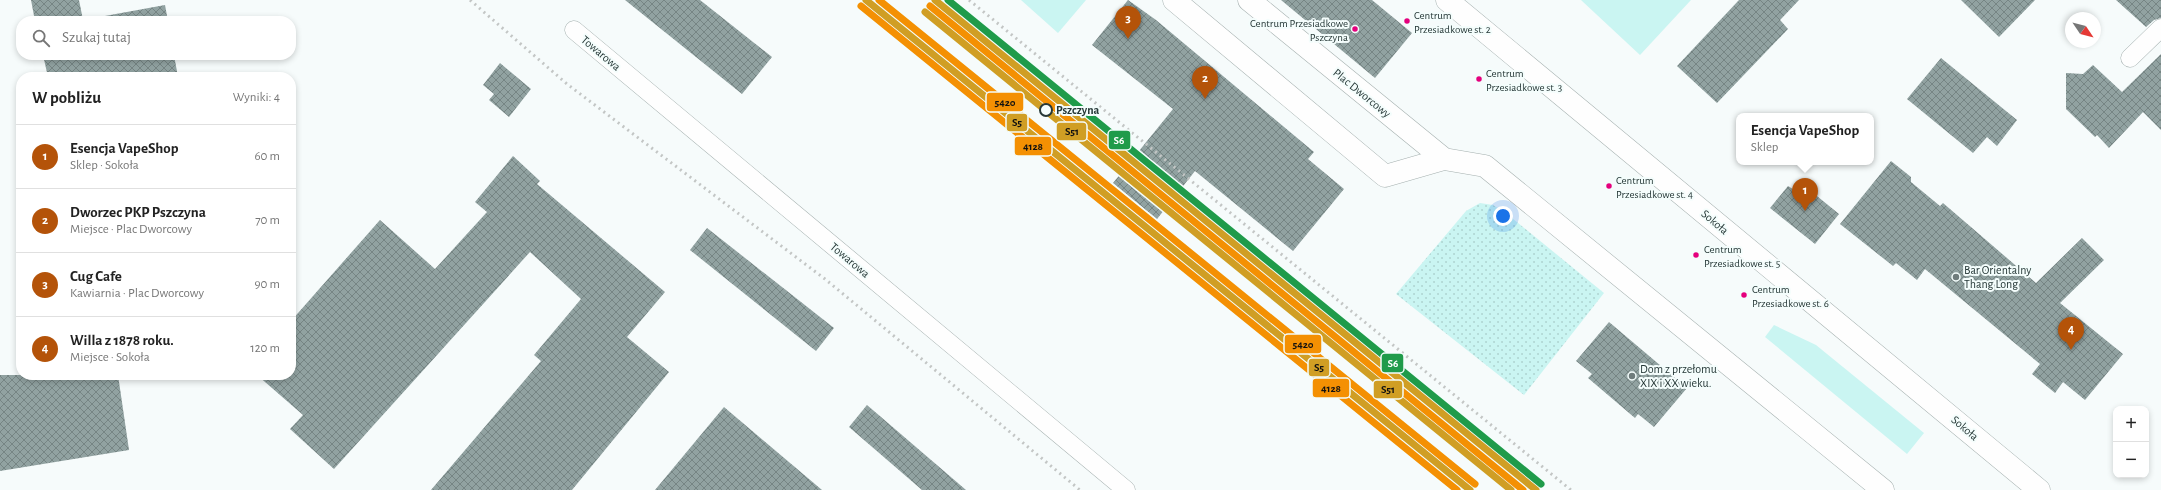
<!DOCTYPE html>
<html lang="pl">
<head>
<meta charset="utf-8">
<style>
	:root { --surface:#fff; --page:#f2f2f2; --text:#222; --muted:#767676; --line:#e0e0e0; --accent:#b45309 }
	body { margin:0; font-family:"Alegreya Sans",sans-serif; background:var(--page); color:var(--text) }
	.controls { position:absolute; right:12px; bottom:12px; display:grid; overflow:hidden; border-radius:8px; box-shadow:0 2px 6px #0003 }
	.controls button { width:36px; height:36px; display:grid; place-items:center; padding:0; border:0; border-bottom:1px solid var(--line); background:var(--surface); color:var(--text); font:20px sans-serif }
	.compass { position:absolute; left:2065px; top:12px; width:36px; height:36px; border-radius:50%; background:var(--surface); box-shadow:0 2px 6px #0003; rotate:125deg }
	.you { position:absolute; left:1503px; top:216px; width:14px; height:14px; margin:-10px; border:3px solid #fff; border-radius:50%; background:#1a73e8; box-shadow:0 0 0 6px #1a73e833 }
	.badge { display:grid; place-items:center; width:26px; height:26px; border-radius:50%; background:var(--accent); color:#fff; font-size:13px; font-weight:700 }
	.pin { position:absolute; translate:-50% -33px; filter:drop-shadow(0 1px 2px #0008) }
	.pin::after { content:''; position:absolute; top:21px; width:14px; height:12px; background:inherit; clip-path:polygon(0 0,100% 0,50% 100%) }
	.popup { position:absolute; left:1736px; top:113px; width:138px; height:52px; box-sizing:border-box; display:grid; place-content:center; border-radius:8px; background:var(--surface); filter:drop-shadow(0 1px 3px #0005); font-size:13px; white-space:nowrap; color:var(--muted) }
	.popup b { font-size:15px; color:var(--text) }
	.popup::after { content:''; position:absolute; left:50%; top:100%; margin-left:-8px; border:8px solid transparent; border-top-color:var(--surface) }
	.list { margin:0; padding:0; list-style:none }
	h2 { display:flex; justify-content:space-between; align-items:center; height:52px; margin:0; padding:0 16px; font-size:17px }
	h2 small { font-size:13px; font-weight:400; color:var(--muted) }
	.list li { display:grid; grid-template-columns:26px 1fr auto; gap:12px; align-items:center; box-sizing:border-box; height:64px; padding:0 16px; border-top:1px solid var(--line) }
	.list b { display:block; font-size:15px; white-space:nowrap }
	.list p { margin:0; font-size:13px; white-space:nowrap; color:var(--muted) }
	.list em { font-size:13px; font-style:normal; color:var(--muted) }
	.icon { flex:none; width:22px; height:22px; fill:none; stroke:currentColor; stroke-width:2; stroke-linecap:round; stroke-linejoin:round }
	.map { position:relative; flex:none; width:2161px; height:490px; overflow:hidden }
	.search { position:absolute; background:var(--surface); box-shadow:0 2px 6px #0003; left:16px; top:16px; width:280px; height:44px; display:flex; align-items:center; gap:10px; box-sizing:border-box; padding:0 14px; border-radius:16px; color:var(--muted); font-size:15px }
	.panel { position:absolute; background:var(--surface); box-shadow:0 2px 6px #0003; left:16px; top:72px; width:280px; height:308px; border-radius:16px }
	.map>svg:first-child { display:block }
	.grass { fill:#caf5f2 }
	.garden { fill:url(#garden-dots) }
	.building { fill:url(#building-cross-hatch) }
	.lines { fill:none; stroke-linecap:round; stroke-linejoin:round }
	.lane-casing { stroke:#a5b0af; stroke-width:19 }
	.street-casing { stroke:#a5b0af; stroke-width:23 }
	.secondary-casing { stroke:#a5b0af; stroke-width:23 }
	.lane { stroke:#fefefe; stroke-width:18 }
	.street { stroke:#fefefe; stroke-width:22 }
	.secondary { stroke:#fefefe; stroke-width:22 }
	.rail { stroke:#c3c6c5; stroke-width:3; stroke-dasharray:2 4; stroke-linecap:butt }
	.rail-1-casing { stroke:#f4fdfc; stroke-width:10 }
	.rail-2-casing { stroke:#f4fdfc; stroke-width:10 }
	.rail-3-casing { stroke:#f4fdfc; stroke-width:10 }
	.rail-4-casing { stroke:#f4fdfc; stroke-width:10 }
	.rail-5-casing { stroke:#f4fdfc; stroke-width:10 }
	.rail-1 { stroke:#d09e24; stroke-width:7 }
	.rail-2 { stroke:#f49003; stroke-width:7 }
	.rail-3 { stroke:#f49003; stroke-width:7 }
	.rail-4 { stroke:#1f9b4a; stroke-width:7 }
	.rail-5 { stroke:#d09e24; stroke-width:7 }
	.bus-dot { fill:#e5007d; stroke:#f4fdfc; stroke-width:1.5 }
	.stop-dot { fill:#f4fdfc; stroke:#263837; stroke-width:2 }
	.poi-dot { fill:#6f7c7c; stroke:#f4fdfc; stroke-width:1.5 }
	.labels { text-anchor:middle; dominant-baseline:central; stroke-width:4; stroke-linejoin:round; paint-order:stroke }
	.bus-label { font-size:11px; fill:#263837; stroke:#f4fdfc; text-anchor:start }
	.street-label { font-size:12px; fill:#263837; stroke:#f4fdfc }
	.stop-label { font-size:12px; font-weight:bold; fill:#263837; stroke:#f4fdfc; text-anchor:start }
	.poi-label { font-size:12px; fill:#263837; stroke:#f4fdfc; text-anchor:start }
	.line-badge { stroke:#f4fdfc; stroke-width:1.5 }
	.badge-label { font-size:11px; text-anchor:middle; font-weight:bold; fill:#fff }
	.pale-badge-label { font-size:11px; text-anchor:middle; font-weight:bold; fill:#111 }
</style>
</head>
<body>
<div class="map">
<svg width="2161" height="490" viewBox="0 0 2161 490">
	<defs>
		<pattern id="garden-dots" width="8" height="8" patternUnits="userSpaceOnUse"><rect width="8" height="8" fill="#caf5f2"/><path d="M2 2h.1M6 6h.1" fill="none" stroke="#add3d0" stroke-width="1.8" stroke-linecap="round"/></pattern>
		<pattern id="building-cross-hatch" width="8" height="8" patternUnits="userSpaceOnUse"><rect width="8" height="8" fill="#91a2a1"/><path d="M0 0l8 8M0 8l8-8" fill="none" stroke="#768584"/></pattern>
	</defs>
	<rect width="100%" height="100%" fill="#f6fbfb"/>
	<g class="grass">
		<path d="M1021,0H1086L1058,33Z"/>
		<path d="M1581,0H1691L1640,55Z"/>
		<path d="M1774,325L1816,345L1924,433L1907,454L1765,337Z"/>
	</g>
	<path class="garden" d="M1480,203L1493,205L1507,214L1604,293L1524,395L1396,294L1466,211Z"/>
	<g class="building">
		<path d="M31,0H79L83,20L165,5L168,21H35Z"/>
		<path d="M625,0H700L772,57L742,94Z"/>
		<path d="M1128,0L1156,20L1314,152L1308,159L1344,189L1293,251L1195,171L1157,219L1113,183L1173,109L1092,45Z"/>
		<path d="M1281,0H1372L1412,33L1375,78Z"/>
		<path d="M1739,0H1799L1780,20L1788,29L1717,103L1677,66Z"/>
		<path d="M1961,0H2035L1999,37Z"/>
		<path d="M2116,0H2161V18L2154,20L2146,27Z"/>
		<path d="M2161,54V130L2143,112L2109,148L2097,135L2095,137L2066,109V73L2083,74L2093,65L2122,92Z"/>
		<path d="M43,55H174L178,77H48Z"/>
		<path d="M1941,58L2017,120L1997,146L1987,137L1973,153L1907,99Z"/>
		<path d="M500,63L531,89L509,117L489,100L494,94L483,85Z"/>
		<path d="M513,156L540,181L537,184L665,292L627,337L669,372L572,490H431L541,361L534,355L581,299L530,252L334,469L290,429L303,415L257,375H291V321L380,220L435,269L487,212L475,202Z"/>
		<path d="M1891,161L1911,177V182L1940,206L1943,203L2036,283L2082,238L2104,260L2060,303L2123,354L2085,400L2063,382L2055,393L2032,374L2040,364L1925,269L1917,280L1896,263L1893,266L1840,224Z"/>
		<path d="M1801,183L1839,214L1815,244L1770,208L1788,186L1796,191Z"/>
		<path d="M707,228L834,328L816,351L690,250Z"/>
		<path d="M1609,322L1687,388L1654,427L1638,414L1635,418L1588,378L1592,374L1576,361Z"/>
		<path d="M0,375H118L129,450L0,471Z"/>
		<path d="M867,405L966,490H922L849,427Z"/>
		<path d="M724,407L822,490H655Z"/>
	</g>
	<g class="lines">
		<defs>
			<g id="lane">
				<path d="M574,30L1126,490"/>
				<path d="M2130,58L2161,28"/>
			</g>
			<g id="street">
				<path d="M1174,0L1385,176L1444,159"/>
				<path d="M1249,0L1444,159L1485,166L1883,490"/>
			</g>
			<path id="secondary" d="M1447,0L2039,490"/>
		</defs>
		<use href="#lane" class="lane-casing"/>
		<use href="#street" class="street-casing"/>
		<use href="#secondary" class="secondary-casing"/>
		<use href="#lane" class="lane"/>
		<use href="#street" class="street"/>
		<use href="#secondary" class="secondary"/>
		<g class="rail">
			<path d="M470,0L567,84L825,279L1080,490"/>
			<path d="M969,0L1571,490"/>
		</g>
		<defs>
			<g id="rail-1">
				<path d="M866,0L1470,490"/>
				<path d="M935,0L1536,490"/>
			</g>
			<g id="rail-2">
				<path d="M861,6L1457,490"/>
				<path d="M930,6L1523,490"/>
			</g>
			<path id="rail-3" d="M879,0L1475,484"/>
			<path id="rail-4" d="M948,0L1541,484"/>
			<path id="rail-5" d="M925,12L1511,490"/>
		</defs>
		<use href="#rail-1" class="rail-1-casing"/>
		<use href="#rail-2" class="rail-2-casing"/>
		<use href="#rail-3" class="rail-3-casing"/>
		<use href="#rail-4" class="rail-4-casing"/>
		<use href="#rail-5" class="rail-5-casing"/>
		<use href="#rail-1" class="rail-1"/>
		<use href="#rail-2" class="rail-2"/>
		<use href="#rail-3" class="rail-3"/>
		<use href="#rail-4" class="rail-4"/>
		<use href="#rail-5" class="rail-5"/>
	</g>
	<g class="bus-dot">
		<circle cx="1407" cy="21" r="3.5"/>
		<circle cx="1355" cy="29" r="3.5"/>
		<circle cx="1479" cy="79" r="3.5"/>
		<circle cx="1609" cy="186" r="3.5"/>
		<circle cx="1696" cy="255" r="3.5"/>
		<circle cx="1744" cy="295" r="3.5"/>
	</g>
	<circle class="stop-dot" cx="1046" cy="110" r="6"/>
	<g class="poi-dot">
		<circle cx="1956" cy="277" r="4"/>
		<circle cx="1632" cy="376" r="4"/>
	</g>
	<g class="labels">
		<g class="bus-label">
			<text x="1414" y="15">Centrum<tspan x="1414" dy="14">Przesiadkowe st. 2</tspan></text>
			<text x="1348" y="23" text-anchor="end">Centrum Przesiadkowe<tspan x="1348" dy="14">Pszczyna</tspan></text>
			<text x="1486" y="73">Centrum<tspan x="1486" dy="14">Przesiadkowe st. 3</tspan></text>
			<text x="1616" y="180">Centrum<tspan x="1616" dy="14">Przesiadkowe st. 4</tspan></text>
			<text x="1704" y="249">Centrum<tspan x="1704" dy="14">Przesiadkowe st. 5</tspan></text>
			<text x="1752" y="289">Centrum<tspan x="1752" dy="14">Przesiadkowe st. 6</tspan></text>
		</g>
		<g class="street-label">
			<text transform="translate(601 53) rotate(40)">Towarowa</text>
			<text transform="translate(1362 93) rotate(39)">Plac Dworcowy</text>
			<text transform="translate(1715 222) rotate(40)">Sokoła</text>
			<text transform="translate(850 260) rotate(40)">Towarowa</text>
			<text transform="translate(1965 428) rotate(40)">Sokoła</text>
		</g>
		<g class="stop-label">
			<text x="1056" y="110">Pszczyna</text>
		</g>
		<g class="poi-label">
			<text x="1964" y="270">Bar Orientalny<tspan x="1964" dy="14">Thang Long</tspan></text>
			<text x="1640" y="369">Dom z przełomu<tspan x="1640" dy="14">XIX i XX wieku.</tspan></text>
		</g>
	</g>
	<g class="line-badge">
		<rect x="986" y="92" width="38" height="20" rx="4" fill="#f49003"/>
		<rect x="1006" y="113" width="22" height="19" rx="4" fill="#d09e24"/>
		<rect x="1056" y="122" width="31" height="19" rx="4" fill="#d09e24"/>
		<rect x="1108" y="130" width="23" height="20" rx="4" fill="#1f9b4a"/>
		<rect x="1014" y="136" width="38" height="20" rx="4" fill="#f49003"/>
		<rect x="1284" y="334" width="38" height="20" rx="4" fill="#f49003"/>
		<rect x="1381" y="353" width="23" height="20" rx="4" fill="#1f9b4a"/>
		<rect x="1308" y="358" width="22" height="19" rx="4" fill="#d09e24"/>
		<rect x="1312" y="378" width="38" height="20" rx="4" fill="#f49003"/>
		<rect x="1373" y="380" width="30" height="19" rx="4" fill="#d09e24"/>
	</g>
	<g class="badge-label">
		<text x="1119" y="144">S6</text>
		<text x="1393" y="367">S6</text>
	</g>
	<g class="pale-badge-label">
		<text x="1005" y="106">5420</text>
		<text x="1017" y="126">S5</text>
		<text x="1072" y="135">S51</text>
		<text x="1033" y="150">4128</text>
		<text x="1303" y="348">5420</text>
		<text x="1319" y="371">S5</text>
		<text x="1331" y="392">4128</text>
		<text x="1388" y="393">S51</text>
	</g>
</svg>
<div class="controls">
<button>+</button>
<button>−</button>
</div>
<svg class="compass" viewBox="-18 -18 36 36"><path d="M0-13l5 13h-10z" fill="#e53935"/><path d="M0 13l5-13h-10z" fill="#767676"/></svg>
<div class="you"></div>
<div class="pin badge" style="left:1805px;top:211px">1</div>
<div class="popup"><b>Esencja VapeShop</b>Sklep</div>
<div class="pin badge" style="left:1205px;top:99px">2</div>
<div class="pin badge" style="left:1128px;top:39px">3</div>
<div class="pin badge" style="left:2071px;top:350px">4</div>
<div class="search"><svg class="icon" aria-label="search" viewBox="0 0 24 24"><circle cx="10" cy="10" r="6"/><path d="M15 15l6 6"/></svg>Szukaj tutaj</div>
<section class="panel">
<h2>W pobliżu<small>Wyniki: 4</small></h2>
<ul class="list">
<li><span class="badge">1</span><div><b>Esencja VapeShop</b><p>Sklep · Sokoła</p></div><em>60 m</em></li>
<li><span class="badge">2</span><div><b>Dworzec PKP Pszczyna</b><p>Miejsce · Plac Dworcowy</p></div><em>70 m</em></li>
<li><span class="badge">3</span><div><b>Cug Cafe</b><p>Kawiarnia · Plac Dworcowy</p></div><em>90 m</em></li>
<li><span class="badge">4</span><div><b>Willa z 1878 roku.</b><p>Miejsce · Sokoła</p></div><em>120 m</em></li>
</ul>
</section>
</div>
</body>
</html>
